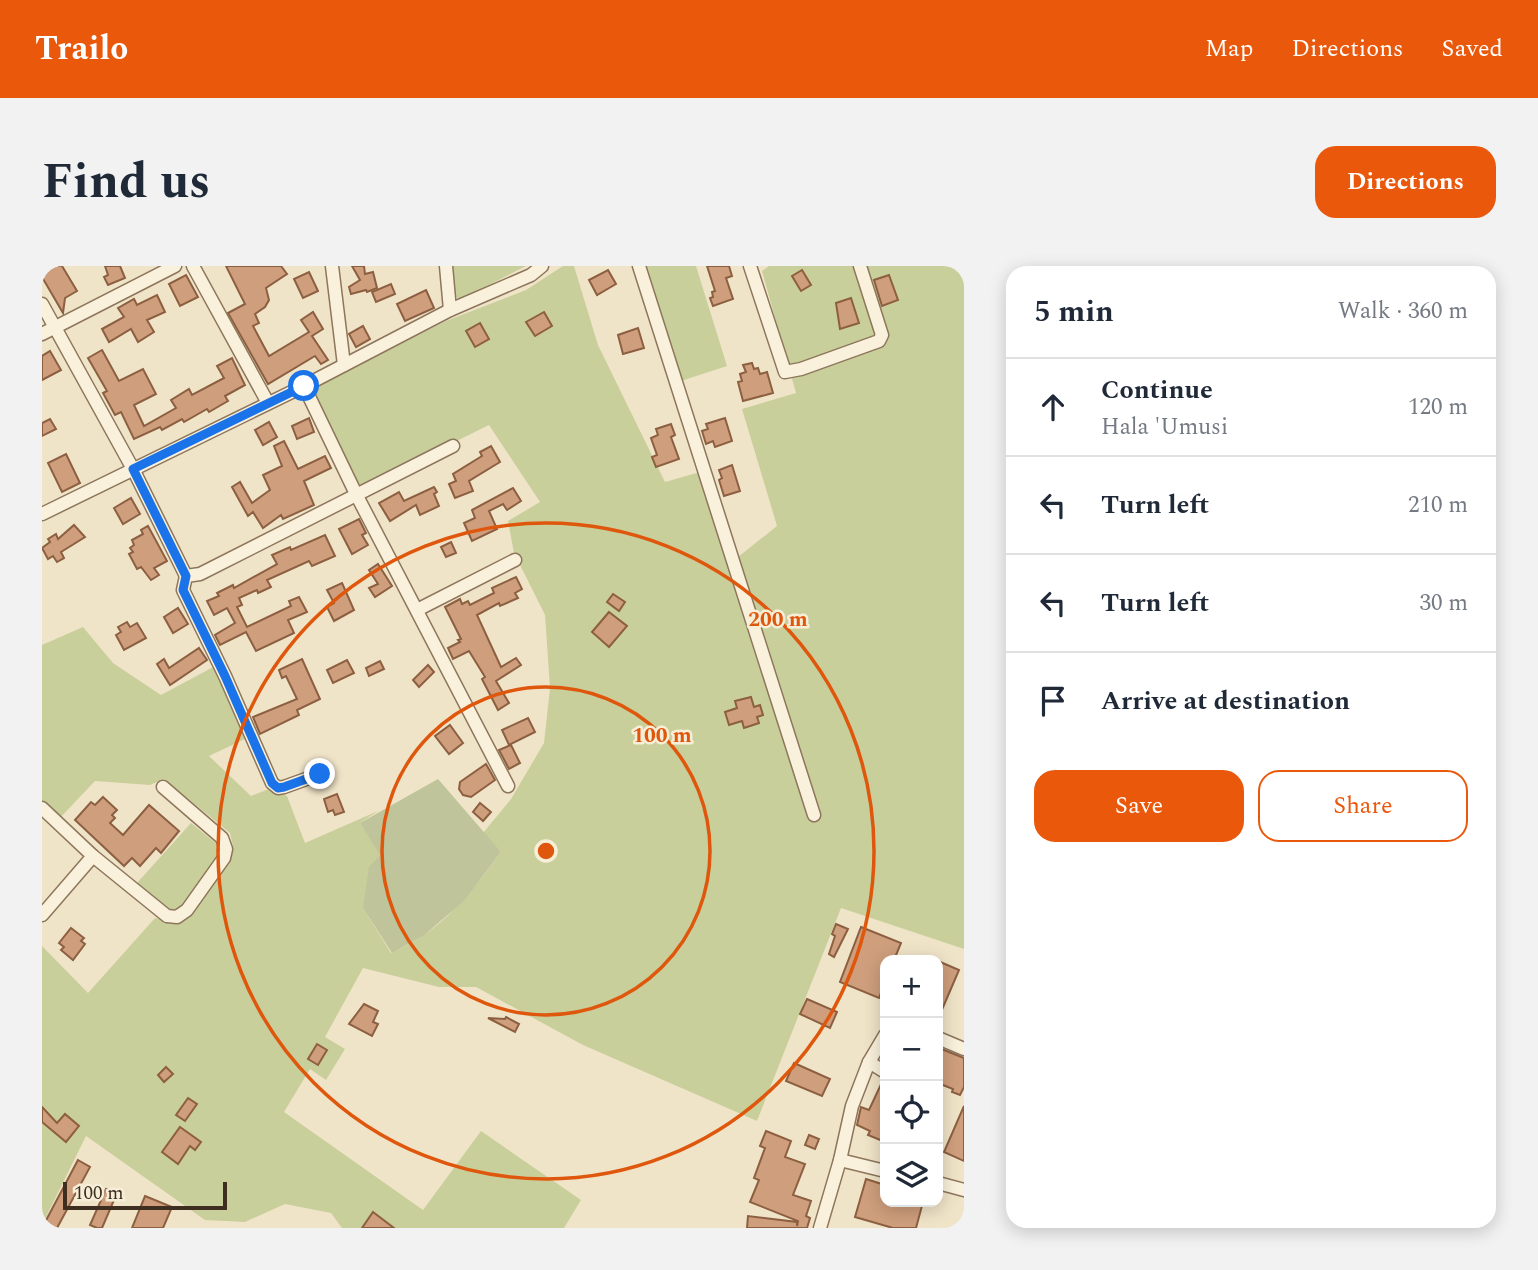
<!DOCTYPE html>
<html lang="en">
<head>
<meta charset="utf-8">
<style>
	:root { --surface:#fff; --page:#f2f2f3; --text:#1f2937; --muted:#747a83; --line:#e0e1e3; --accent:#ea580c }
	body { margin:0; font-family:Spectral,serif; background:var(--page); color:var(--text) }
	.controls { position:absolute; right:21px; bottom:21px; display:grid; overflow:hidden; border-radius:14px; box-shadow:0 4px 18px #0003 }
	.controls button { width:63px; height:63px; display:grid; place-items:center; padding:0; border:0; border-bottom:2px solid var(--line); background:var(--surface); color:var(--text); font:35px sans-serif }
	.scale { position:absolute; left:21px; bottom:18px; width:164px; box-sizing:border-box; padding-left:7px; border:4px solid #3d2e20; border-top:0; font-size:19px; line-height:24px; white-space:nowrap; color:#3d2e20; -webkit-text-stroke:5px #f7eed8; paint-order:stroke }
	.stop { position:absolute; width:21px; height:21px; margin:-16px; border:5px solid #1a73e8; border-radius:50%; background:#fff }
	.stop.end { background:#1a73e8; border-color:#fff; box-shadow:0 2px 7px #0008 }
	.list { margin:0; padding:0; list-style:none }
	h2 { display:flex; justify-content:space-between; align-items:center; height:91px; margin:0; padding:0 28px; font-size:30px }
	h2 small { font-size:23px; font-weight:400; color:var(--muted) }
	.list li { display:grid; grid-template-columns:46px 1fr auto; gap:21px; align-items:center; box-sizing:border-box; height:98px; padding:0 28px; border-top:2px solid var(--line) }
	.list b { display:block; font-size:26px; white-space:nowrap }
	.list p { margin:0; font-size:23px; white-space:nowrap; color:var(--muted) }
	.list em { font-size:23px; font-style:normal; color:var(--muted) }
	.actions { display:flex; gap:14px; padding:21px 28px }
	.actions a { flex:1; padding:16px 0; border:2px solid var(--accent); border-radius:21px; text-align:center; font-size:24px; color:var(--accent) }
	.actions .main { background:var(--accent); color:#fff }
	.icon { flex:none; width:38px; height:38px; fill:none; stroke:currentColor; stroke-width:2; stroke-linecap:round; stroke-linejoin:round }
	.map { position:relative; flex:none; width:922px; height:962px; overflow:hidden; border-radius:21px }
	header { display:flex; align-items:center; gap:42px; box-sizing:border-box; height:98px; padding:0 35px; background:var(--accent); color:#fff }
	header strong { font-size:33px }
	nav { display:flex; gap:38px; margin-inline-start:auto; font-size:24px }
	.intro { display:flex; align-items:center; justify-content:space-between; box-sizing:border-box; height:168px; padding:0 42px }
	h1 { margin:0; font-size:49px }
	.button { padding:18px 32px; border-radius:21px; background:var(--accent); color:#fff; font-size:24px; font-weight:700 }
	main { display:flex; gap:42px; padding:0 42px }
	aside { flex:1; background:var(--surface); border-radius:21px; box-shadow:0 4px 18px #0003 }
	.map>svg:first-child { display:block }
	.green { fill:#c9cf9b }
	.cemetery { fill:#bfc49a }
	.building { fill:#cf9f7d; stroke:#8d5f41; stroke-width:2 }
	.lines { fill:none; stroke-linecap:round; stroke-linejoin:round }
	.minor-casing { stroke:#8d765c; stroke-width:15 }
	.minor { stroke:#faf1dc; stroke-width:12 }
	.route { stroke:#1a73e8; stroke-width:9 }
	.ring { fill:none; stroke:#df570d; stroke-width:3.5 }
	.centre { fill:#df570d; stroke:#f7eed8; stroke-width:3.5 }
	.ring-label { font-size:21px; text-anchor:middle; font-weight:bold; fill:#df570d; stroke:#f7eed8; stroke-width:5; stroke-linejoin:round; paint-order:stroke }
</style>
</head>
<body>
<header>
<strong>Trailo</strong>
<nav><a>Map</a><a>Directions</a><a>Saved</a></nav>
</header>
<div class="intro"><h1>Find us</h1><a class="button">Directions</a></div>
<main>
<div class="map">
<svg width="922" height="962" viewBox="0 0 922 962">
	<rect width="100%" height="100%" fill="#f0e4c8"/>
	<g class="green">
		<path d="M409,0H484L418,34L412,29Z"/>
		<path d="M521,0H532L556,79L623,216L658,206L696,291L735,260L700,143L754,127L720,5L727,0H922V683L799,642L715,855L541,779L434,721H397L321,702L283,771L303,783L284,814L268,803L242,846L381,944L439,865L539,934L522,962H300L289,947L243,938L203,956L163,954L44,870L0,959V680L46,727L113,652L133,656L187,594L191,580L188,567L122,513L108,519L53,515L15,555L0,542V379L41,361L71,397L119,429L175,399L207,471L167,490L209,530L227,523L245,530L263,577L336,545L318,557L339,589L321,642L349,687C400,665 427,629 459,586L441,567L469,533L502,477L508,422L503,349L472,287L466,255L498,236L447,159L324,220L313,217L270,129L276,119L404,55L484,24Z"/>
		<path d="M603,0H654L685,100L639,115Z"/>
		<path d="M149,557L176,579L177,592L141,642L127,645L95,617Z"/>
	</g>
	<path class="cemetery" d="M396,513L459,586L421,636L381,670L350,687L321,642L327,601L338,589L318,557Z"/>
	<g class="building">
		<path d="M7,0H20L35,25L23,32L21,47L0,11V4Z"/>
		<path d="M63,0H78L83,12L66,19L62,11L66,9Z"/>
		<path d="M184,0H239L245,8L224,22L227,34L223,41L213,48L217,57L211,60L227,90L267,66L259,54L271,46L281,63L270,70L286,94L279,98L273,90L226,118L186,47L203,38Z"/>
		<path d="M310,0H322L323,8L331,6L335,22L325,26L324,24L309,28L307,21L318,14Z"/>
		<path d="M665,0H687L690,10L684,12L691,33L671,40L668,32L671,31L670,26L673,25Z"/>
		<path d="M566,4L574,18L555,29L547,14Z"/>
		<path d="M760,4L769,19L759,25L750,10Z"/>
		<path d="M267,6L276,25L261,32L252,13Z"/>
		<path d="M144,9L156,31L138,40L127,18Z"/>
		<path d="M847,9L856,34L840,40L832,14Z"/>
		<path d="M349,18L353,28L334,36L330,26Z"/>
		<path d="M384,24L392,42L363,55L355,38Z"/>
		<path d="M115,29L123,46L105,54L112,66L96,76L89,63L67,76L60,63L82,51L76,42L92,33L95,39Z"/>
		<path d="M809,32L817,57L798,63L794,37Z"/>
		<path d="M502,46L510,60L493,70L484,56Z"/>
		<path d="M438,57L447,73L433,81L424,65Z"/>
		<path d="M321,60L328,73L314,81L307,68Z"/>
		<path d="M596,62L602,82L581,88L576,69Z"/>
		<path d="M60,84L77,115L101,103L114,128L92,139L102,160L134,142L129,134L147,123L150,129L182,112L175,100L190,92L203,119L183,130L186,135L167,146L165,143L142,156L140,153L120,164L118,161L92,173L79,146L73,149L61,127L65,125L46,92Z"/>
		<path d="M8,85L19,104L0,114V90Z"/>
		<path d="M710,97L712,103L716,102L718,108L725,106L731,127L701,135L696,116L700,115L698,108L704,106L701,99Z"/>
		<path d="M267,152L272,166L255,173L250,160Z"/>
		<path d="M683,152L690,175L673,181L671,175L664,178L660,165L666,163L664,158Z"/>
		<path d="M8,153L14,163L0,170V157Z"/>
		<path d="M227,156L235,171L221,179L213,164Z"/>
		<path d="M629,158L633,169L629,171L637,193L614,201L610,191L615,189L609,172L616,169L614,163Z"/>
		<path d="M242,175L256,203L283,190L289,202L262,215L272,239L241,253L239,249L221,262L211,246L206,250L190,221L198,216L210,237L228,224L221,209L240,200L232,180Z"/>
		<path d="M449,180L458,196L427,215L431,225L413,232L407,218L414,215L411,208L440,190L438,186Z"/>
		<path d="M24,188L38,217L20,226L6,197Z"/>
		<path d="M690,199L698,225L682,230L677,214L680,212L677,204Z"/>
		<path d="M392,221L395,226L392,228L397,240L378,249L374,239L348,255L337,237L357,226L362,235Z"/>
		<path d="M471,222L479,235L465,244L461,238L447,245L455,263L430,275L422,257L433,252L430,244Z"/>
		<path d="M89,232L98,248L81,258L72,242Z"/>
		<path d="M317,253L324,267L320,269L326,279L310,288L297,263Z"/>
		<path d="M32,259L43,271L19,286L22,292L15,296L11,290L6,293L0,282L8,276L6,273L14,268L16,273Z"/>
		<path d="M106,260L125,295L112,302L117,309L109,314L99,301L95,303L87,288L91,286L88,282L92,279L90,274L101,268L99,264Z"/>
		<path d="M283,269L293,290L270,300L267,295L225,314L229,321L216,327L215,324L197,332L200,339L195,341L205,361L249,340L247,335L257,331L265,346L246,354L252,367L214,385L204,366L178,379L173,369L193,357L185,342L172,349L165,335L177,330L175,327L191,319L192,322L235,298L230,289L248,281L249,284Z"/>
		<path d="M409,276L414,287L404,291L399,281Z"/>
		<path d="M336,298L350,320L333,331L327,322L336,318L327,304Z"/>
		<path d="M474,311L480,323L473,327L476,332L458,340L457,337L435,349L459,401L474,392L479,399L454,415L467,437L456,444L440,413L443,411L427,385L411,393L406,382L418,376L416,374L419,373L403,341L418,333L420,338L426,335L428,339L452,327L450,322Z"/>
		<path d="M300,317L312,344L292,355L285,341L292,337L285,324Z"/>
		<path d="M571,328L583,336L577,345L565,336Z"/>
		<path d="M136,342L146,358L131,367L122,351Z"/>
		<path d="M567,346L585,360L567,381L550,366Z"/>
		<path d="M85,356L88,361L95,357L104,372L82,384L74,369L79,366L76,361Z"/>
		<path d="M157,382L165,394L128,419L115,398L122,393L127,402Z"/>
		<path d="M260,393L278,433L255,444L257,449L218,468L211,451L255,433L244,410L240,412L237,404Z"/>
		<path d="M305,394L312,407L291,417L285,404Z"/>
		<path d="M338,395L342,403L327,410L324,402Z"/>
		<path d="M386,399L392,406L377,421L371,414Z"/>
		<path d="M709,431L712,441L718,439L721,449L715,451L717,457L702,462L700,455L687,459L683,446L695,442L693,435Z"/>
		<path d="M486,452L493,466L467,479L460,464Z"/>
		<path d="M408,459L421,477L407,488L393,470Z"/>
		<path d="M469,479L478,497L467,503L457,484Z"/>
		<path d="M444,498L453,514L429,531L421,529L417,523L418,516Z"/>
		<path d="M295,528L302,546L293,549L291,544L286,546L282,533Z"/>
		<path d="M61,531L75,544L70,549L73,552L68,557L81,569L107,539L137,565L119,587L114,582L98,600L90,592L82,600L33,554L49,536L53,539Z"/>
		<path d="M438,537L449,546L441,555L431,546Z"/>
		<path d="M794,658L806,663L792,691L787,688L793,670L790,668Z"/>
		<path d="M819,661L859,677L852,694H843V716L837,732L798,716Z"/>
		<path d="M29,662L42,672L39,675L43,678L31,694L19,684L22,681L17,677Z"/>
		<path d="M896,695L917,704L896,753Z"/>
		<path d="M765,733L795,746L788,762L758,748Z"/>
		<path d="M322,738L336,745L331,756L336,758L330,770L307,758Z"/>
		<path d="M464,751L477,758L473,766L446,752L463,753Z"/>
		<path d="M275,778L285,784L276,799L266,793Z"/>
		<path d="M897,782L922,792V821L918,829L910,826L911,823L896,817Z"/>
		<path d="M752,797L788,813L780,830L744,815Z"/>
		<path d="M124,801L131,808L122,816L116,809Z"/>
		<path d="M841,814L843,815V876L826,869L828,865L815,859L819,841L827,844Z"/>
		<path d="M146,832L155,838L143,855L134,849Z"/>
		<path d="M922,840V895L902,886Z"/>
		<path d="M0,841L15,857L23,848L37,860L24,876L0,856Z"/>
		<path d="M138,861L159,876L153,884L148,880L136,898L120,886Z"/>
		<path d="M724,865L749,875L743,891L763,898L751,929L769,935L764,950L768,952L765,962H705L706,950L755,956V960L756,955L708,936L717,914L712,912L723,882L718,880Z"/>
		<path d="M767,869L777,873L773,883L763,879Z"/>
		<path d="M36,894L48,901L15,962H0Z"/>
		<path d="M824,913L843,919V936H881L874,962H851L813,951Z"/>
		<path d="M64,923L75,927L60,962H55L48,959Z"/>
		<path d="M103,930L130,941L121,962H90Z"/>
		<path d="M331,946L352,962H320Z"/>
	</g>
	<g class="lines">
		<defs>
			<g id="minor">
				<path d="M151,0L226,137"/>
				<path d="M290,0L302,99"/>
				<path d="M404,0L408,44"/>
				<path d="M597,0L772,549"/>
				<path d="M708,0L743,106L759,103L837,75L840,69L818,0"/>
				<path d="M0,38L91,203L144,310L158,308L411,180"/>
				<path d="M0,68L133,0"/>
				<path d="M262,120L314,228L466,520"/>
				<path d="M0,248L262,120L408,44L489,9L500,0"/>
				<path d="M144,310L141,324L183,410L230,517L236,522L242,521L278,508"/>
				<path d="M375,344L473,294"/>
				<path d="M0,542L51,590L0,649"/>
				<path d="M51,590L125,650L135,651L145,644L182,592L184,583L180,572L121,521"/>
				<path d="M896,772L922,783"/>
				<path d="M827,796L843,806"/>
				<path d="M798,894L843,905"/>
				<path d="M896,917L922,924"/>
				<path d="M778,962L798,894L810,840L827,796L843,769"/>
			</g>
		</defs>
		<use href="#minor" class="minor-casing"/>
		<use href="#minor" class="minor"/>
	</g>
	<g class="lines">
		<path class="route" d="M262,120L91,203L144,310L141,324L183,410L230,517L236,522L242,521L278,508"/>
	</g>
	<g class="ring">
		<circle cx="504" cy="585" r="164"/>
		<circle cx="504" cy="585" r="328"/>
	</g>
	<circle cx="504" cy="585" r="10" class="centre"/>
	<g class="ring-label">
		<text x="736" y="360">200 m</text>
		<text x="620" y="476">100 m</text>
	</g>
</svg>
<div class="controls">
<button>+</button>
<button>−</button>
<button><svg class="icon" aria-label="locate" viewBox="0 0 24 24"><circle cx="12" cy="12" r="6"/><path d="M12 2v4M12 18v4M2 12h4M18 12h4"/></svg></button>
<button><svg class="icon" aria-label="layers" viewBox="0 0 24 24"><path d="M12 4l9 5-9 5-9-5zM3 14l9 5 9-5"/></svg></button>
</div>
<div class="scale">100 m</div>
<div class="stop" style="left:262px;top:120px"></div>
<div class="stop end" style="left:278px;top:508px"></div>
</div>
<aside>
<h2>5 min<small>Walk · 360 m</small></h2>
<ul class="list">
<li><svg class="icon" aria-label="ahead" viewBox="0 0 24 24"><path d="M12 20V5M6 11l6-6 6 6"/></svg><div><b>Continue</b><p>Hala 'Umusi</p></div><em>120 m</em></li>
<li><svg class="icon" aria-label="left" viewBox="0 0 24 24"><path d="M17 20v-9H6M10 6l-5 5 5 5"/></svg><div><b>Turn left</b></div><em>210 m</em></li>
<li><svg class="icon" aria-label="left" viewBox="0 0 24 24"><path d="M17 20v-9H6M10 6l-5 5 5 5"/></svg><div><b>Turn left</b></div><em>30 m</em></li>
<li><svg class="icon" aria-label="arrive" viewBox="0 0 24 24"><path d="M6 21V4h12l-3 4 3 4H6"/></svg><div><b>Arrive at destination</b></div></li>
</ul>
<div class="actions"><a class="main">Save</a><a>Share</a></div>
</aside>
</main>
</body>
</html>
